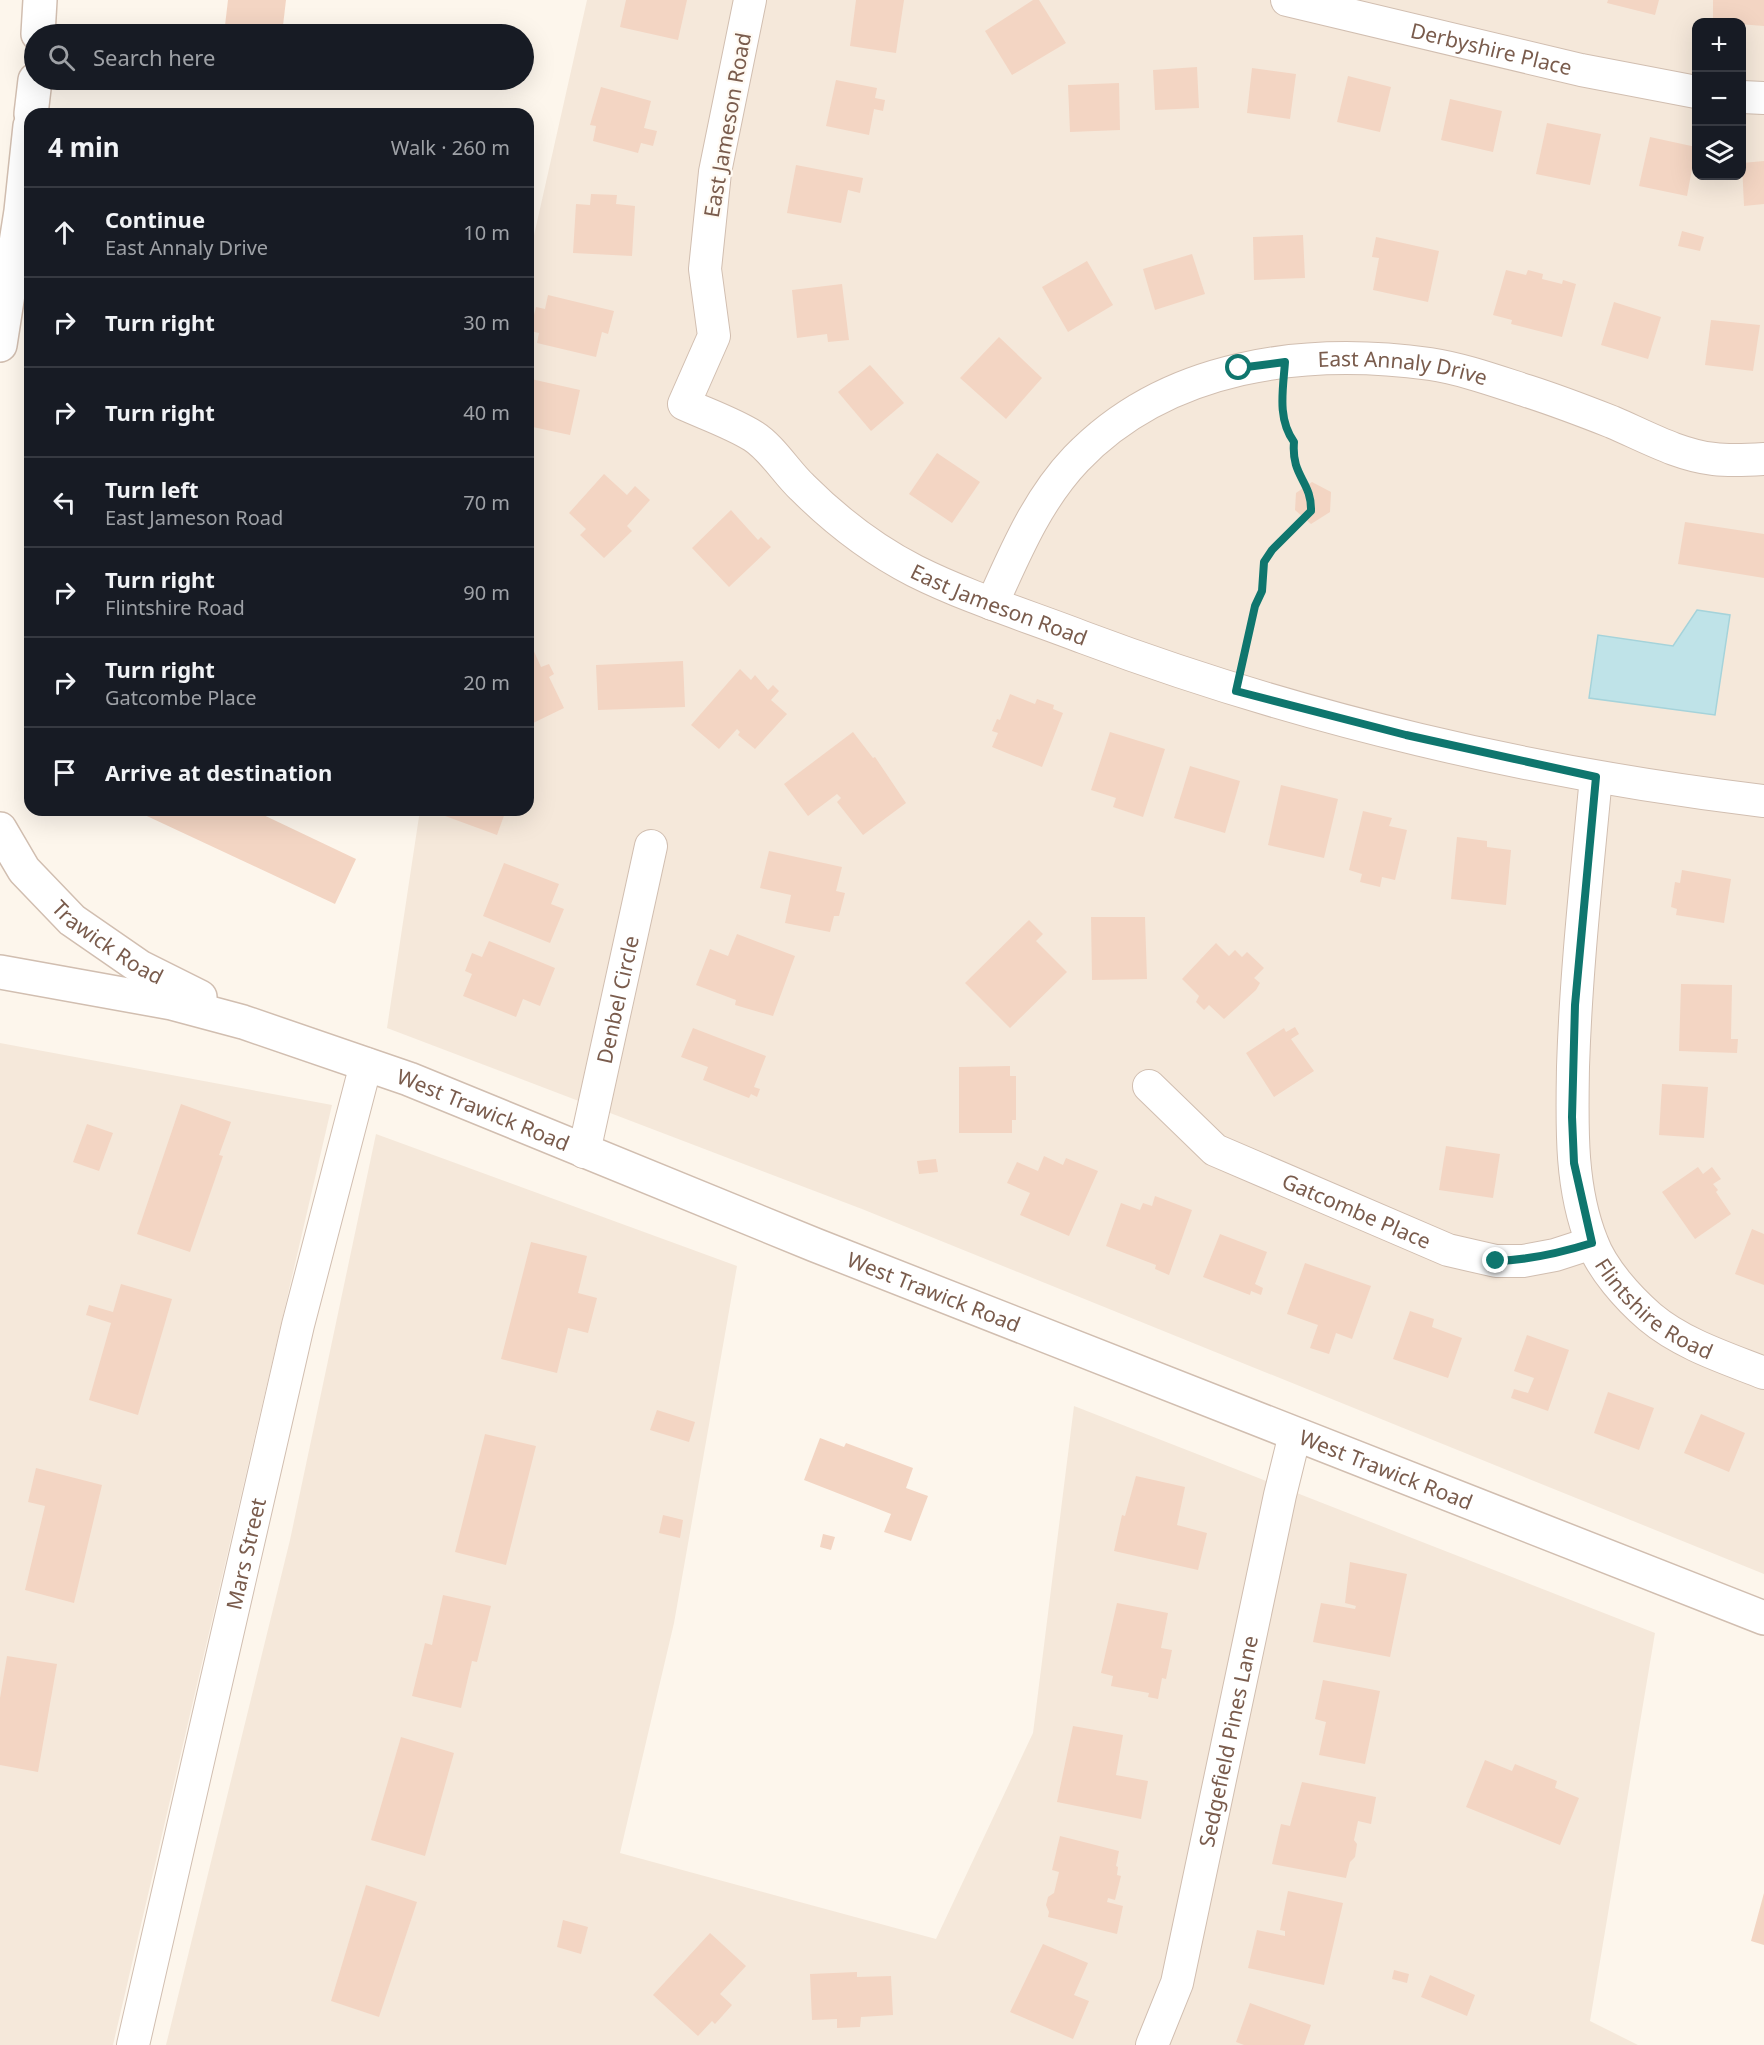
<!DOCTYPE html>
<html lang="en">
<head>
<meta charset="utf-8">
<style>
	:root { --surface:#171b24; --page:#242831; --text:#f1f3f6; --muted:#9ea1a6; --line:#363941 }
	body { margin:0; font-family:"Noto Sans",sans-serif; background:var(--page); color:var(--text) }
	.controls { position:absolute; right:18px; top:18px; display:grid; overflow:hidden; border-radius:12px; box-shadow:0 6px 24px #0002 }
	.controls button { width:54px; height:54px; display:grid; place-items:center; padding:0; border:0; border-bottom:2px solid var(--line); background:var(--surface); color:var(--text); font:30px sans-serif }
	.stop { position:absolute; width:18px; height:18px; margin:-14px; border:4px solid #0f766e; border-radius:50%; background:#fff }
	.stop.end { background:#0f766e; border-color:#fff; box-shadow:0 2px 6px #0008 }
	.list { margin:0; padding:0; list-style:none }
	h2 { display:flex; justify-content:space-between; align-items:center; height:78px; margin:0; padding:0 24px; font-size:26px }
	h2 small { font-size:20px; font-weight:400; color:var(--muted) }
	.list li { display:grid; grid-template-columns:39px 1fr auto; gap:18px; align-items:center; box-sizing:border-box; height:90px; padding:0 24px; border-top:2px solid var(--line) }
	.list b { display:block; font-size:22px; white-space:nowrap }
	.list p { margin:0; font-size:20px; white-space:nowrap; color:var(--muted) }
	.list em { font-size:20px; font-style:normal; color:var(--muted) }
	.icon { flex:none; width:33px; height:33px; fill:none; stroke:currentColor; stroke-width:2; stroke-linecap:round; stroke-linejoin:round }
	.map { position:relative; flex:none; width:1764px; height:2045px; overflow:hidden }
	.search { position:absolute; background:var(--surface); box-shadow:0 6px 24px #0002; left:24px; top:24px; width:510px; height:66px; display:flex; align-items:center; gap:15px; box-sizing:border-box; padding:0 21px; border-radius:33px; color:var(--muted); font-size:22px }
	.panel { position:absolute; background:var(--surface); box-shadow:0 6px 24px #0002; left:24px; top:108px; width:510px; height:708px; border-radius:18px }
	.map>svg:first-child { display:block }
	.residential { fill:#f5e8da; fill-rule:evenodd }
	.water { fill:#bfe3e8; stroke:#a5d3da; stroke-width:1.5 }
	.building { fill:#f3d5c3 }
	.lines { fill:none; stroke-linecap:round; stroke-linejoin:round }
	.minor-casing { stroke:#d1beb0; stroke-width:34 }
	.tertiary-casing { stroke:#d1beb0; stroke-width:36 }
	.path { stroke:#d9b8a5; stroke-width:4; stroke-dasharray:1.5 4.5; stroke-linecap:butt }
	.minor { stroke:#fff; stroke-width:32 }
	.tertiary { stroke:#fff; stroke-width:33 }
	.route { stroke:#0f766e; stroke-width:8 }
	.labels { text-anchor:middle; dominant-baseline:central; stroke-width:4.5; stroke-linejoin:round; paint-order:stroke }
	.street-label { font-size:21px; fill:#7a5c4d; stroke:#fffaf3 }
</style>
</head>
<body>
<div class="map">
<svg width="1764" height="2045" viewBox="0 0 1764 2045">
	<rect width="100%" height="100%" fill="#fdf6ec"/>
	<g class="residential">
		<path d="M587,0H1764V1574L862,1209L387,1028L420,810H528V262ZM1696,22H1742V176H1696Z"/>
		<path d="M0,1043L332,1105L113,2045H0Z"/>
		<path d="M376,1134L737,1266L674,1623L620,1853L936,1939L1033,1733L1074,1406L1655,1633L1590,2021L1638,2045H166L290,1540Z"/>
	</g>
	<path class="water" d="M1697,610L1730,615L1715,715L1589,698L1598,635L1673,646Z"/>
	<g class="building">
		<path d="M228,0H286L282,34H224Z"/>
		<path d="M626,0H687L678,40L620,27Z"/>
		<path d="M856,0H904L896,53L850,46Z"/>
		<path d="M1033,0H1039L1066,43L1012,75L985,31Z"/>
		<path d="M1608,0H1659L1655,15L1607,3Z"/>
		<path d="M1713,0H1764V26L1713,22Z"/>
		<path d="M1197,67L1199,108L1155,110L1153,70Z"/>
		<path d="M1252,68L1296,74L1290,119L1247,113Z"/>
		<path d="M1348,76L1391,87L1380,132L1337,122Z"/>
		<path d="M836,80L877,88L875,98L885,100L883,111L874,109L869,135L826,126Z"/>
		<path d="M1119,83L1120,130L1070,132L1068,85Z"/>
		<path d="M601,87L651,101L644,128L657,131L653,146L641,143L638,153L593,141L596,126L590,125Z"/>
		<path d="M1450,99L1502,111L1493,152L1441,140Z"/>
		<path d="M1547,123L1601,134L1590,185L1536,174Z"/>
		<path d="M1650,137L1696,147L1687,196L1639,186Z"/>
		<path d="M1764,161V204L1744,206L1742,163Z"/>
		<path d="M796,165L863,178L860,193L848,190L841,223L787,213Z"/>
		<path d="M591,194L617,195L616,204L635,206L632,256L573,253L576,204L590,205Z"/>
		<path d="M1682,231L1704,237L1700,251L1678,246Z"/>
		<path d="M1303,235L1305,278L1254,280L1253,237Z"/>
		<path d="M1376,237L1439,251L1428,302L1373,290L1379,258L1372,257Z"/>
		<path d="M1192,254L1205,294L1155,310L1143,269Z"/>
		<path d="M1087,261L1113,305L1068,332L1042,287Z"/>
		<path d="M1506,270L1526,275L1528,270L1543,274L1542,279L1562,284L1563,280L1576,284L1562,337L1511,324L1512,320L1493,315Z"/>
		<path d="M842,284L849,340L828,342L827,334L797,338L792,290Z"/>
		<path d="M548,295L614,311L608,334L602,332L596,357L537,343L539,333L530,331L536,307L545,309Z"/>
		<path d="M1614,302L1661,317L1648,359L1601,345Z"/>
		<path d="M1711,320L1760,325L1753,371L1705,365Z"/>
		<path d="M999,337L1042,378L1006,419L960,378Z"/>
		<path d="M870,365L904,403L871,431L838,392Z"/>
		<path d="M531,379L580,390L570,435L528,426V393Z"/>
		<path d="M937,453L980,482L952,523L909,494Z"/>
		<path d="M604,474L627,495L635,486L650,500L627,526L632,531L604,558L580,535L586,529L569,513Z"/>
		<path d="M1312,482L1331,492L1330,512L1311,524L1295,510L1296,493Z"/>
		<path d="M731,510L758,540L761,537L771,547L729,587L692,548Z"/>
		<path d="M1685,522L1764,534V578L1678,564Z"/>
		<path d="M528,638L541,667L549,664L554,674L549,677L564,708L529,725Z"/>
		<path d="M683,661L685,707L598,710L596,665Z"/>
		<path d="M740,669L751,680L755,675L768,690L773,685L779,691L771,700L787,714L755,749L738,735L740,732L737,729L719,749L691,725Z"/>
		<path d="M1010,694L1035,704L1037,699L1054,705L1053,709L1063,713L1042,767L992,747L998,733L992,731L997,719L1000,720Z"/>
		<path d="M853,732L873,758L875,757L906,803L863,835L837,802L841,798L837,794L808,816L784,784Z"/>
		<path d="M1110,732L1165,749L1143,817L1113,807L1116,798L1091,790Z"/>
		<path d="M1190,766L1240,781L1225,833L1174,818Z"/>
		<path d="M1281,785L1338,799L1324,858L1268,845Z"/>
		<path d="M134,810H253L356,859L335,904Z"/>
		<path d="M438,810H506L497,835L437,813Z"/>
		<path d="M1363,811L1392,818L1389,826L1407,830L1395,880L1382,877L1380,887L1360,882L1362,874L1349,870Z"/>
		<path d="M1457,837L1487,841V847L1511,850L1506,905L1451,899Z"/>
		<path d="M769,851L842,867L836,891L845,893L839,916H834L830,932L785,923L791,895L760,888Z"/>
		<path d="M504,863L559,884L551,904L564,909L550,943L483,916Z"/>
		<path d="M1682,870L1731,879L1724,923L1676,915L1677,909L1671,907L1675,882L1680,883Z"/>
		<path d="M1091,917H1145L1147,979L1092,980Z"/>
		<path d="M1029,920L1043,934L1036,941L1067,972L1010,1028L965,983Z"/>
		<path d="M737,934L795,956L773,1016L735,1005L736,1000L696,985L710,949L728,956Z"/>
		<path d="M489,941L555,968L540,1006L523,999L516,1017L463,996L472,974L465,971L472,953L482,957Z"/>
		<path d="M1216,943L1229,956L1235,950L1242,957L1247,952L1264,968L1254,978L1260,983L1256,990L1224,1019L1209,1005L1204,1010L1196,1002L1199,996L1182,979Z"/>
		<path d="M1681,984L1732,985L1731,1039H1738L1737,1053L1679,1051Z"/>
		<path d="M1295,1027L1299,1034L1291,1039L1314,1071L1274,1097L1246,1053L1284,1028L1286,1032Z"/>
		<path d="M693,1028L766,1056L754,1087L760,1089L757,1097L751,1094L749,1098L703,1080L708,1067L681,1057Z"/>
		<path d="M1010,1066V1076H1016V1120H1012V1133H959V1067Z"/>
		<path d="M1662,1084L1708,1087L1704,1138L1659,1135Z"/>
		<path d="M181,1104L231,1122L219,1155L223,1156L190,1252L137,1234Z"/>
		<path d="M87,1124L113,1133L99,1171L73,1162Z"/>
		<path d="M1446,1146L1500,1154L1493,1198L1439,1190Z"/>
		<path d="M1044,1156L1063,1165L1066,1158L1098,1171L1069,1236L1020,1215L1030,1193L1007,1183L1017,1162L1038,1171Z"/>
		<path d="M936,1159L938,1172L919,1174L917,1161Z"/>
		<path d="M1698,1167L1703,1174L1712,1167L1721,1179L1713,1184L1718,1190L1716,1192L1731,1214L1695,1239L1662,1192Z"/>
		<path d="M1155,1196L1192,1210L1169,1275L1155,1269L1156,1265L1106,1246L1121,1203L1140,1210L1143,1203L1152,1206Z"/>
		<path d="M1752,1229L1764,1234V1285L1735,1274Z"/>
		<path d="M1220,1234L1267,1252L1255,1284L1263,1288L1261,1295L1251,1291L1250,1295L1203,1277Z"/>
		<path d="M531,1242L587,1256L578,1293L597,1298L588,1333L568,1328L557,1373L501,1359Z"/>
		<path d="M1305,1263L1371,1286L1352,1339L1336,1333L1329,1354L1310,1348L1318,1325L1287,1314Z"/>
		<path d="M121,1284L172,1299L138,1415L89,1400L111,1323L86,1315L89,1305L113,1312Z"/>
		<path d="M1410,1311L1434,1319L1432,1327L1462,1338L1448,1378L1393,1359Z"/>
		<path d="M1527,1335L1569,1350L1548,1411L1511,1398L1514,1389L1528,1393L1534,1378L1514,1371Z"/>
		<path d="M1608,1392L1654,1408L1639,1450L1594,1433Z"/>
		<path d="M657,1410L695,1422L689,1442L650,1430Z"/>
		<path d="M1701,1414L1745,1433L1729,1472L1684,1453Z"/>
		<path d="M485,1434L536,1446L506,1565L455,1552Z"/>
		<path d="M820,1438L844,1447L846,1443L913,1468L906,1488L928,1496L911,1541L884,1532L891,1514L804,1480Z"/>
		<path d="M36,1468L102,1485L74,1603L25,1590L45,1506L28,1502Z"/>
		<path d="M1136,1476L1185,1487L1177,1525L1207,1533L1198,1570L1114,1551L1122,1515L1125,1516Z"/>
		<path d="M663,1515L683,1520L680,1538L659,1533Z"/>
		<path d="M823,1534L835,1537L831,1550L820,1547Z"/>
		<path d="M1350,1562L1407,1574L1390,1657L1313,1642L1321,1603L1355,1609L1356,1606L1345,1603Z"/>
		<path d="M443,1595L491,1606L477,1662L472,1661L461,1708L412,1696L425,1643L432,1645Z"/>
		<path d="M1117,1603L1168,1613L1161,1648L1172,1650L1166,1679L1162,1678L1158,1699L1148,1697L1149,1693L1111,1686L1113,1676L1101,1673Z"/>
		<path d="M7,1656L57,1664L38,1772L0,1765V1698Z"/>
		<path d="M1323,1680L1380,1691L1365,1764L1319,1755L1326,1722L1315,1719Z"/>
		<path d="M1073,1726L1123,1735L1116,1775L1148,1781L1141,1819L1057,1802Z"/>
		<path d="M401,1737L454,1753L425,1856L371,1840Z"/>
		<path d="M1485,1760L1512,1771L1515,1764L1557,1781L1555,1788L1579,1798L1560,1845L1466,1807Z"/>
		<path d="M1302,1782L1376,1797L1371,1824L1358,1821L1354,1840L1357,1844L1355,1857L1350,1862L1346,1878L1272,1864L1281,1824L1290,1826Z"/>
		<path d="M1060,1836L1119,1851L1116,1866L1118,1867L1117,1875L1121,1876L1115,1900L1108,1898L1107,1902L1123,1906L1117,1934L1048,1917L1049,1912L1046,1905L1048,1897L1054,1893L1059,1872L1052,1870Z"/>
		<path d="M366,1885L417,1902L379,2017L331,2001Z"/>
		<path d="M1288,1891L1343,1903L1324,1985L1248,1968L1257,1930L1285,1936V1931L1280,1930Z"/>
		<path d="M1764,1893V1945L1751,1941Z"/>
		<path d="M563,1920L588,1927L581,1954L557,1947Z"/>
		<path d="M710,1933L746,1966L720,1994L732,2005L715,2024L712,2021L698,2036L653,1995Z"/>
		<path d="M1043,1944L1088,1963L1074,1995L1089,2001L1073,2039L1010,2012Z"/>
		<path d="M1394,1970L1409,1974L1407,1983L1392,1979Z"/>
		<path d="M857,1972V1977L891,1976L893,2015L861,2017L860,2027L837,2028V2019L812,2020L810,1974Z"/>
		<path d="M1430,1975L1475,1995L1467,2016L1421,1997Z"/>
		<path d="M1250,2003L1311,2025L1304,2045H1244L1236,2042Z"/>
	</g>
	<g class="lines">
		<defs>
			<g id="minor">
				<path id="s1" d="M750,0L715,172L705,269L714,336L684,404C706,414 732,423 753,436C772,448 786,472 802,487C835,520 874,550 915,571C969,598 1028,616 1085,638C1301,719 1535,774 1764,801"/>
				<path id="s2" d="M1287,0L1581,70L1696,92"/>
				<path d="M1742,97L1764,98"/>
				<path id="s3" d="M992,604C1015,553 1037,500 1076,459C1167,364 1305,347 1430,364C1463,369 1496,381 1527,391C1555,400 1584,411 1612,422C1645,436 1678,455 1714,459C1730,461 1748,460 1764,459"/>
				<path id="s4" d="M1596,777C1587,873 1576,970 1573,1067C1572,1125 1570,1187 1592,1242C1602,1269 1628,1298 1650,1317C1682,1344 1726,1358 1764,1373"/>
				<path id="s5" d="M1149,1086L1215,1150L1448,1250L1496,1261H1523L1555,1255L1592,1243"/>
				<path id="s6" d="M584,1152L651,846"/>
				<path id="s7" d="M133,2045L298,1325L366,1064"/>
				<path id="s8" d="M1152,2045L1177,1983L1280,1495L1295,1434"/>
			</g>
			<g id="tertiary">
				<path d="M38,34L40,0"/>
				<path d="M31,114L35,80"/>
				<path d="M0,345L21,211L30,126"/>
				<path id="s9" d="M0,829L24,870L72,920L140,967L200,997"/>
				<path id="s10" d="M0,972L172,1003L243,1022L409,1079L815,1245L1764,1618"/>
			</g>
		</defs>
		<use href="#minor" class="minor-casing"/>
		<use href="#tertiary" class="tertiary-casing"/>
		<path class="path" d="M1244,655L1255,606L1262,591L1264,562L1272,550L1311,511C1312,481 1291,477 1294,442C1284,427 1282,416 1283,398"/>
		<use href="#minor" class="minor"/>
		<use href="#tertiary" class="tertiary"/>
	</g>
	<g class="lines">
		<path class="route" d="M1239,368L1285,362C1283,390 1277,418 1294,442C1291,477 1312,481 1311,511L1272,550L1264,562L1262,591L1255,606L1236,691L1406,735L1596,777L1575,1005L1572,1117L1574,1163L1592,1243C1560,1253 1530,1260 1496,1261"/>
	</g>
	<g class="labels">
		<g class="street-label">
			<text stroke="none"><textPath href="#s2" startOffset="210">Derbyshire Place</textPath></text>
			<text transform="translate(727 125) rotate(-80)">East Jameson Road</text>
			<text stroke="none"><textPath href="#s3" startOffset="522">East Annaly Drive</textPath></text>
			<text stroke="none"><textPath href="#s1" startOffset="794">East Jameson Road</textPath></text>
			<text stroke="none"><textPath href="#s9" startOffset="159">Trawick Road</textPath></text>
			<text stroke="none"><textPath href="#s6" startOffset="156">Denbel Circle</textPath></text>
			<text stroke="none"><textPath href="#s10" startOffset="504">West Trawick Road</textPath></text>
			<text stroke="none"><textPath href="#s5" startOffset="246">Gatcombe Place</textPath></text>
			<text stroke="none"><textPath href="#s10" startOffset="990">West Trawick Road</textPath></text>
			<text stroke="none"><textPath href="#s4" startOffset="562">Flintshire Road</textPath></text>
			<text stroke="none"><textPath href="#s10" startOffset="1476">West Trawick Road</textPath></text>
			<text stroke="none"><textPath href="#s7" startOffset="504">Mars Street</textPath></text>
			<text stroke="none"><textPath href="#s8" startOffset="314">Sedgefield Pines Lane</textPath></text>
		</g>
	</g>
</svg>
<div class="controls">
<button>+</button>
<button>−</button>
<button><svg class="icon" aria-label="layers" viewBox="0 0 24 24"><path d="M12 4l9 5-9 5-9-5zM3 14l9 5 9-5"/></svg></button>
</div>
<div class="stop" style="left:1239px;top:368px"></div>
<div class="stop end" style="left:1496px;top:1261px"></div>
<div class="search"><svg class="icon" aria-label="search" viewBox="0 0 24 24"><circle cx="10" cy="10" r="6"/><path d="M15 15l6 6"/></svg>Search here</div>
<section class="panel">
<h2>4 min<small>Walk · 260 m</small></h2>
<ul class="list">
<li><svg class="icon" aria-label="ahead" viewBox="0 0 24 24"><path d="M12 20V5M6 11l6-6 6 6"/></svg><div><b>Continue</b><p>East Annaly Drive</p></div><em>10 m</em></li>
<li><svg class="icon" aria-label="right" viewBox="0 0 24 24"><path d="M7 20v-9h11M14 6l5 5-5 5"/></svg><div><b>Turn right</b></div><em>30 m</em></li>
<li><svg class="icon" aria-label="right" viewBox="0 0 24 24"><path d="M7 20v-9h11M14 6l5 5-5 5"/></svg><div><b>Turn right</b></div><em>40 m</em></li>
<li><svg class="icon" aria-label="left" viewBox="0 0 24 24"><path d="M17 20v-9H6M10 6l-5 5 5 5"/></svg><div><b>Turn left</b><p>East Jameson Road</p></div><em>70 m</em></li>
<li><svg class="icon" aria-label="right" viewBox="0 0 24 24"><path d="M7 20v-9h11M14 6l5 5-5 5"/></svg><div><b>Turn right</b><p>Flintshire Road</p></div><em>90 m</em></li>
<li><svg class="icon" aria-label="right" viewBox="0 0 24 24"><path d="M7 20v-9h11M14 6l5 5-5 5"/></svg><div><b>Turn right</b><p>Gatcombe Place</p></div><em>20 m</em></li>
<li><svg class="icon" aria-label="arrive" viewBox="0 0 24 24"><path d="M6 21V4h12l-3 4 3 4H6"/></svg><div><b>Arrive at destination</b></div></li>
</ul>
</section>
</div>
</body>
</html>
